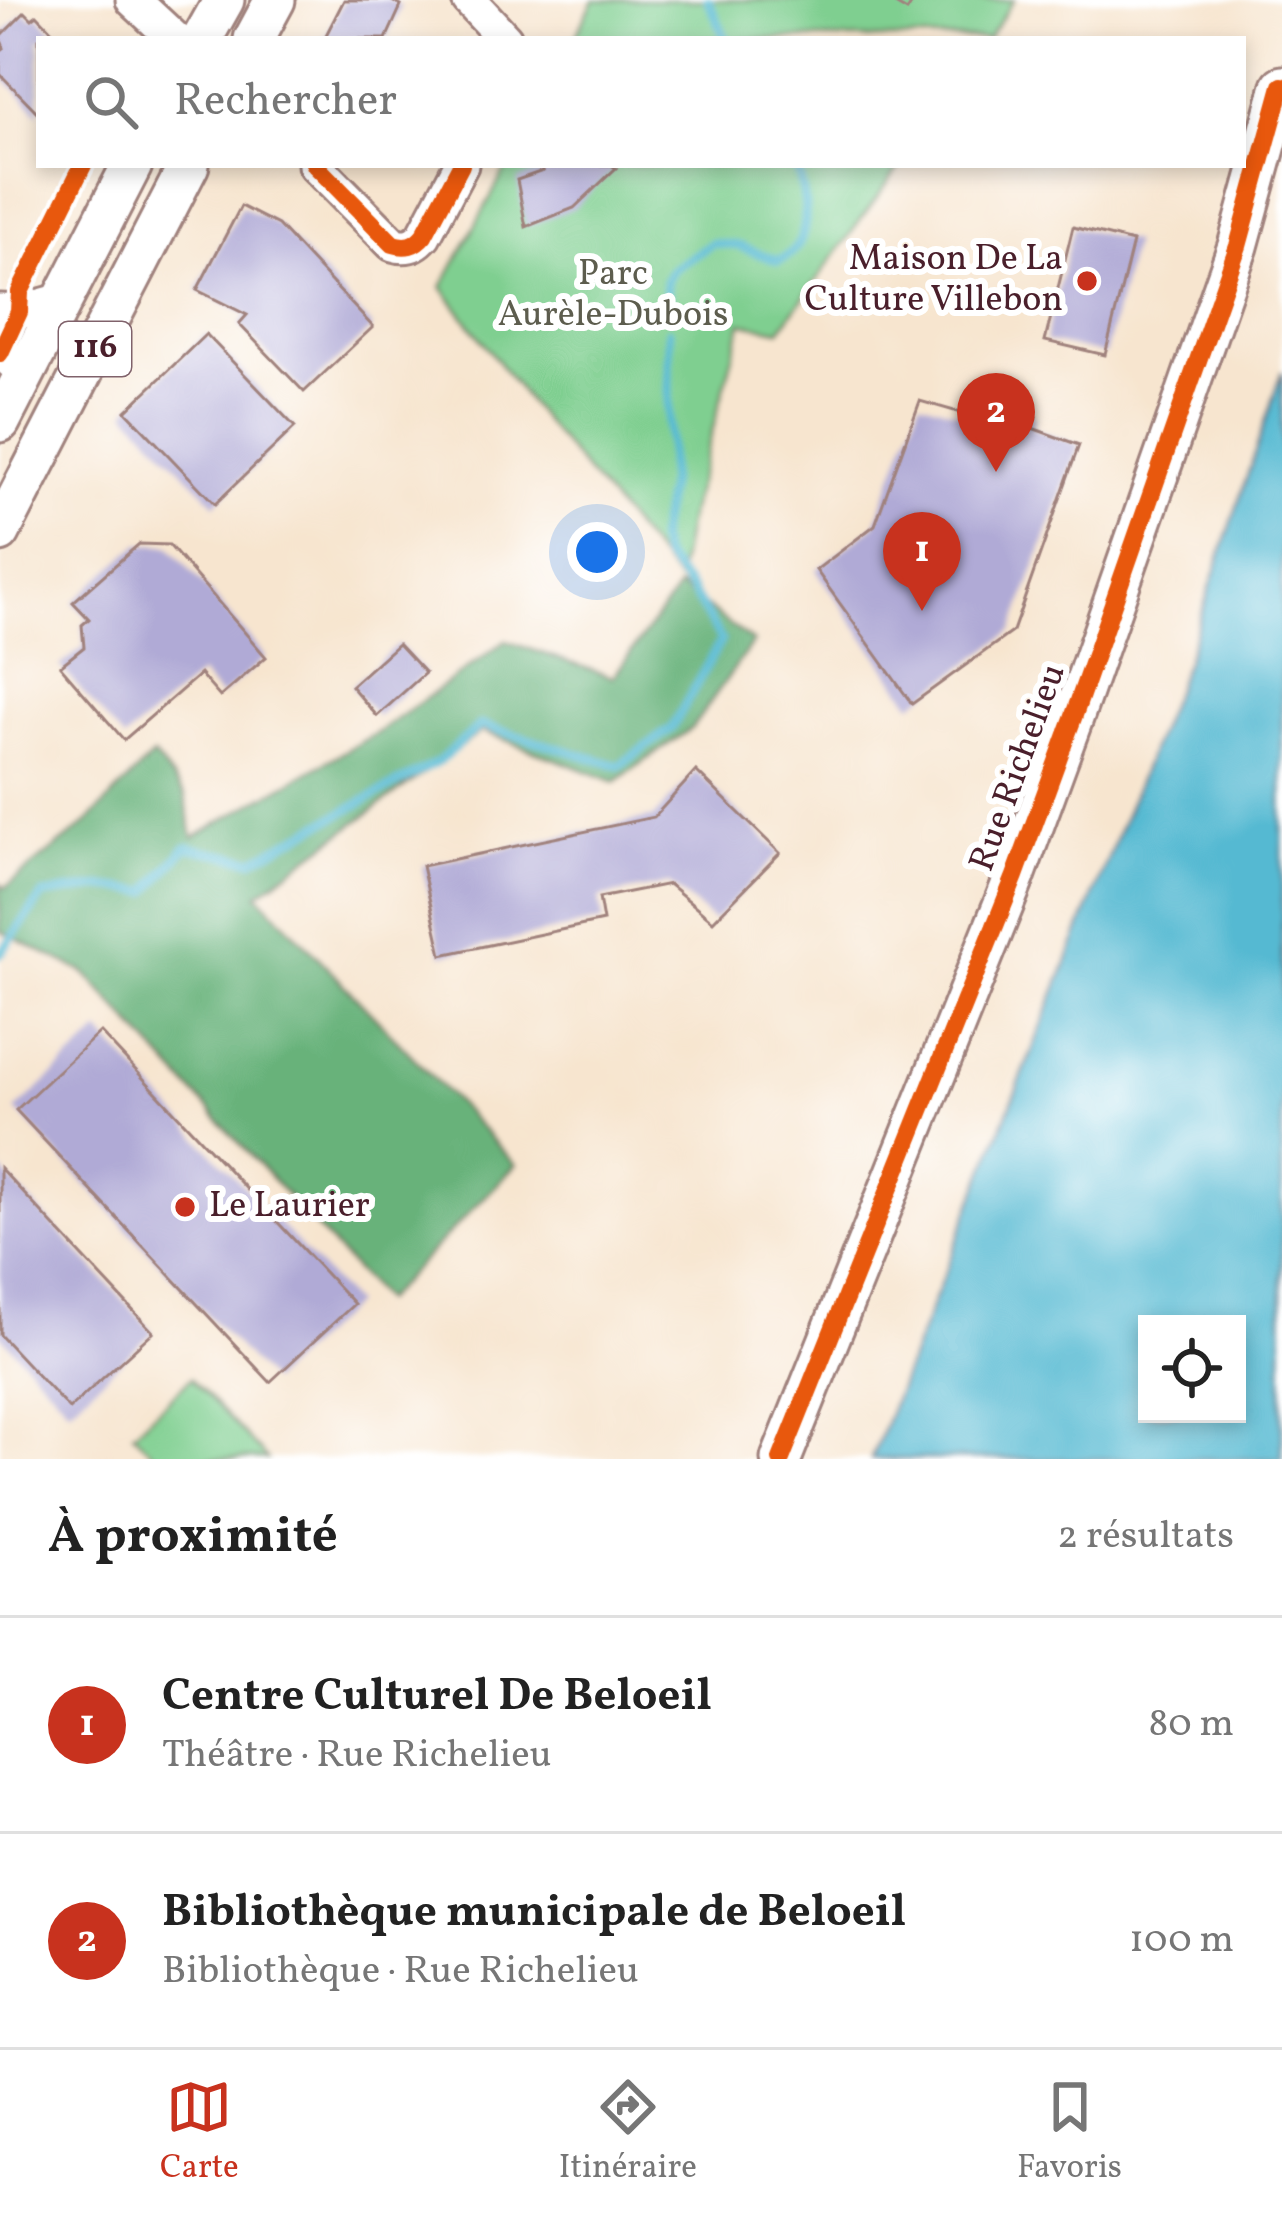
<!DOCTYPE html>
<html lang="fr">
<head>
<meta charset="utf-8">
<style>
	:root { --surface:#fff; --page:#f6f6f6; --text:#222; --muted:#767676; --line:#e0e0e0; --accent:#c8321e }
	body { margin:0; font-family:Vollkorn,serif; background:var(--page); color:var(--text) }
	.controls { position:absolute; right:36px; bottom:36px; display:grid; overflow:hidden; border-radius:0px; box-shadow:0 6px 18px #0003 }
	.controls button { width:108px; height:108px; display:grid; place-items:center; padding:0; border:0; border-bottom:3px solid var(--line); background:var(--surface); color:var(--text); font:60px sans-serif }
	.you { position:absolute; left:597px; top:552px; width:42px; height:42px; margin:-30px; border:9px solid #fff; border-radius:50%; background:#1a73e8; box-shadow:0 0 0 18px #1a73e833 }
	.badge { display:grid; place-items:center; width:78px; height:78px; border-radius:50%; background:var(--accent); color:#fff; font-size:39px; font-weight:700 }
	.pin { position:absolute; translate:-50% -99px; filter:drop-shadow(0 3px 6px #0008) }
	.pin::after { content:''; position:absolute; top:63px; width:42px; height:36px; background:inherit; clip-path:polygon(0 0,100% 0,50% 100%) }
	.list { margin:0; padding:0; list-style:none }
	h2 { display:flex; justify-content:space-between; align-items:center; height:156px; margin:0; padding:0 48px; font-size:51px }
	h2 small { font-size:39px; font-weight:400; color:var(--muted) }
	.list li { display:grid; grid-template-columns:78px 1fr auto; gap:36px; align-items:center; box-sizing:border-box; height:216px; padding:0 48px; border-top:3px solid var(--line) }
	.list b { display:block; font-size:45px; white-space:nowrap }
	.list p { margin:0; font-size:39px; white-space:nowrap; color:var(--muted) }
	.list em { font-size:39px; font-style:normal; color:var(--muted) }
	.icon { flex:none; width:66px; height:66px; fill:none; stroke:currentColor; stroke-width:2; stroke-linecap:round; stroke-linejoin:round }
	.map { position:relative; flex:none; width:1282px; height:1459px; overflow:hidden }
	.search { position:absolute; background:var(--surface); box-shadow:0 6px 18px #0003; left:36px; right:36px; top:36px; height:132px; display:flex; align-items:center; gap:30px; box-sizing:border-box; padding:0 42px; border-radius:0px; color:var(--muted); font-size:45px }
	.sheet { height:588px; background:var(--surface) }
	nav { display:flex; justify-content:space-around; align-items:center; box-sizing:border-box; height:168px; border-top:3px solid var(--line); background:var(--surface); font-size:33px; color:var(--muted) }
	nav a { display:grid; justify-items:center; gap:6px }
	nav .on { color:var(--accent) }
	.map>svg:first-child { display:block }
	.green { fill:#7fcf90; stroke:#64775e; stroke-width:3 }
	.forest { fill:#67b27a; stroke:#586852; stroke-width:3 }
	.water { fill:#54b9d2; stroke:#4f6c7e; stroke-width:3; fill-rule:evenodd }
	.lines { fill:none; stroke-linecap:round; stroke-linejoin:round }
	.stream { stroke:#54b9d2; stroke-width:9 }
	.building { fill:#b0aad6 }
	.minor-casing { stroke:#a0827d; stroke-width:39 }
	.major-casing { stroke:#a0827d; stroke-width:45 }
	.minor { stroke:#fff; stroke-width:33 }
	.major { stroke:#fff; stroke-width:39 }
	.cycleway-casing { stroke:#fff; stroke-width:26 }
	.cycleway { stroke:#e8590c; stroke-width:18 }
	.poi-dot { fill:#c8321e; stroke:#fff; stroke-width:4.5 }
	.labels { text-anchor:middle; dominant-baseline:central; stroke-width:12; stroke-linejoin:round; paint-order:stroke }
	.shield { fill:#fff; stroke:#80626b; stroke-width:3 }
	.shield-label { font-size:33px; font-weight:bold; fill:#4a1f2b }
	.poi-label { font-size:36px; fill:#4a1f2b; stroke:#fff; text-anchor:end }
	.park-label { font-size:36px; fill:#5d5d4e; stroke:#fff }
	.street-label { font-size:36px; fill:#4a1f2b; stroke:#fff }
</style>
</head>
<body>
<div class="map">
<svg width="1282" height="1459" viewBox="0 0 1282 1459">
	<rect width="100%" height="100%" fill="#fff"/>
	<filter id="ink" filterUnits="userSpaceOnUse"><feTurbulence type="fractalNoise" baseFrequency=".00833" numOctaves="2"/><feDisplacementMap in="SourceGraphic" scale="24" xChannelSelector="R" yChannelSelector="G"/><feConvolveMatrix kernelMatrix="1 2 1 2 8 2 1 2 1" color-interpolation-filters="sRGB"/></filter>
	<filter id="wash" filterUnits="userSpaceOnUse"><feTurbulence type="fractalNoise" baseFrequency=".004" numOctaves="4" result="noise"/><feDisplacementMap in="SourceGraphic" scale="48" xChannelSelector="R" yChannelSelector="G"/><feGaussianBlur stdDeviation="2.7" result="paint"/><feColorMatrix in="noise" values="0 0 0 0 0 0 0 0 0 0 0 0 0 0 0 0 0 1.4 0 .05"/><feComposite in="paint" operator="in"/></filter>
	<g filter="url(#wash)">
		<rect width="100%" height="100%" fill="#f7e5cf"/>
		<g class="green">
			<path d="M594,0H1014L988,39H574Z"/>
			<path d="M508,165H901L780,330L742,323L688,519L677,580L536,412L442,287Z"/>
			<path d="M191,1378L267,1459H158L133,1433Z"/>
		</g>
		<path class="forest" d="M679,587L753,642L692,728L615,782L482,731L258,894L516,1165L383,1301L85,973L0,931V883L5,888L87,823L153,755L185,795L193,837L380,731L506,641L613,677Z"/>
		<path class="water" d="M1282,371V1459H871L1185,663ZM1147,1324H1237V1414H1147Z"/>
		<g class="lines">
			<g class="stream">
				<path d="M708,0L726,39"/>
				<path d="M668,312L666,281L672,270L713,243L739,246L778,261C816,246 806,196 796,165"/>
				<path d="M0,954L43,895L103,887L148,892L186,847L253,860L438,762L481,725L619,766L672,728L721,640L691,590L663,557L658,540L669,480V331"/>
			</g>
		</g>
		<g id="blocks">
			<g class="building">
				<path d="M344,0H390L401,6L386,39H324Z"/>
				<path d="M888,0H914L907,11Z"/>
				<path d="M25,12L32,19L37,15L60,39H39V114L0,74V51L4,48L0,37Z"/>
				<path d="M539,165H611L616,168L574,208L526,227L517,180L543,171Z"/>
				<path d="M241,206L278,225L373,327L304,392L239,324L247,315L197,290Z"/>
				<path d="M1073,227L1133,242L1105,355L1045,341Z"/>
				<path d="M206,334L295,427L215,504L126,411Z"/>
				<path d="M982,397L1036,417L1032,428L1079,445L1013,631L912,704L816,570L875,525L920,401L975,417Z"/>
				<path d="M139,544L169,545L266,657L220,697L200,674L124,740L60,666L84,647L82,625L89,619L73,602Z"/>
				<path d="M398,644L425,673L377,716L351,686Z"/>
				<path d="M696,771L780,853L713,921L669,884L599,898L603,921L442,955L422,866L654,817Z"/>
				<path d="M100,1032L354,1304L270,1382L16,1110Z"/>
				<path d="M0,1168L153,1332L69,1409L0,1335Z"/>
			</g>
		</g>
	</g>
	<g filter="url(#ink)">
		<use href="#blocks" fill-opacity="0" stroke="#a0827d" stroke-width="3"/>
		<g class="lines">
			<defs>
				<g id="minor">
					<path d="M133,0L175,39"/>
					<path d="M469,0L505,39"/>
					<path d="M315,165L393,244C406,248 415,246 424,235L461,165"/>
					<path d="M0,311L19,312L63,300"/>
					<path d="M0,351L25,373"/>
				</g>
				<g id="major">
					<path d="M202,39L224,0"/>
					<path d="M254,39L275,0"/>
					<path d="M0,422L132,165"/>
					<path d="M0,532L189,165"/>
					<path d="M781,1459L1015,876L1073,718L1238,246L1282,86"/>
				</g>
			</defs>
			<use href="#minor" class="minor-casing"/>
			<use href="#major" class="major-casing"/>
			<use href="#minor" class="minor"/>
			<use href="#major" class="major"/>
			<defs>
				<g id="cycleway">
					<path d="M315,165L393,244C406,248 415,246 424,235L461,165"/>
					<path d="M0,353L19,312L20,292L83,165"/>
					<path d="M781,1459L1015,876L1073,718L1238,246L1282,86"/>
				</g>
			</defs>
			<use href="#cycleway" class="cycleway-casing"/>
			<use href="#cycleway" class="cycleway"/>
		</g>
	</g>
	<g class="poi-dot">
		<circle cx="1087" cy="281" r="12"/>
		<circle cx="185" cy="1207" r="12"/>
	</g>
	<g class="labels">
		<rect class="shield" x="59" y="322" width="72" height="54" rx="9"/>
		<g class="shield-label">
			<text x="95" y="349">116</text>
		</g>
		<g class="poi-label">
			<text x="1063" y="260">Maison De La<tspan x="1063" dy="41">Culture Villebon</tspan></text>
			<text x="209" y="1207" text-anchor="start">Le Laurier</text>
		</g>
		<g class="park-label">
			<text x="613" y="275">Parc<tspan x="613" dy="41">Aurèle-Dubois</tspan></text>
		</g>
		<g class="street-label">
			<text transform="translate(1019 768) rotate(-70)">Rue Richelieu</text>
		</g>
	</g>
</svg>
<div class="controls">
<button><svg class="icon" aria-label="locate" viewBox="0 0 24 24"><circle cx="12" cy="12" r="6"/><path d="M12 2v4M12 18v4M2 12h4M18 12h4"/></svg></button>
</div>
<div class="you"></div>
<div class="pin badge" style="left:922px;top:611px">1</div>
<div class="pin badge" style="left:996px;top:472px">2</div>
<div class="search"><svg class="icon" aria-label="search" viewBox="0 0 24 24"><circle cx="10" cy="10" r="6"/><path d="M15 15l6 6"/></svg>Rechercher</div>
</div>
<section class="sheet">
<h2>À proximité<small>2 résultats</small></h2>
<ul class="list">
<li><span class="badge">1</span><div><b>Centre Culturel De Beloeil</b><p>Théâtre · Rue Richelieu</p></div><em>80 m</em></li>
<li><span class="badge">2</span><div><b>Bibliothèque municipale de Beloeil</b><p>Bibliothèque · Rue Richelieu</p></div><em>100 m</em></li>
</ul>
</section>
<nav>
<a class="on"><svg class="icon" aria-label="map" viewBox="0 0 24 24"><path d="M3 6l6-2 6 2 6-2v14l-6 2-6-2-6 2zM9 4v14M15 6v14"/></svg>Carte</a>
<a><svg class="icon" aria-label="directions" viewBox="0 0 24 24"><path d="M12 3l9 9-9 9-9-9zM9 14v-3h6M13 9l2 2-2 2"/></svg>Itinéraire</a>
<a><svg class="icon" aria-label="saved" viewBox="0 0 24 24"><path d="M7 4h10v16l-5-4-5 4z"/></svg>Favoris</a>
</nav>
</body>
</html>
